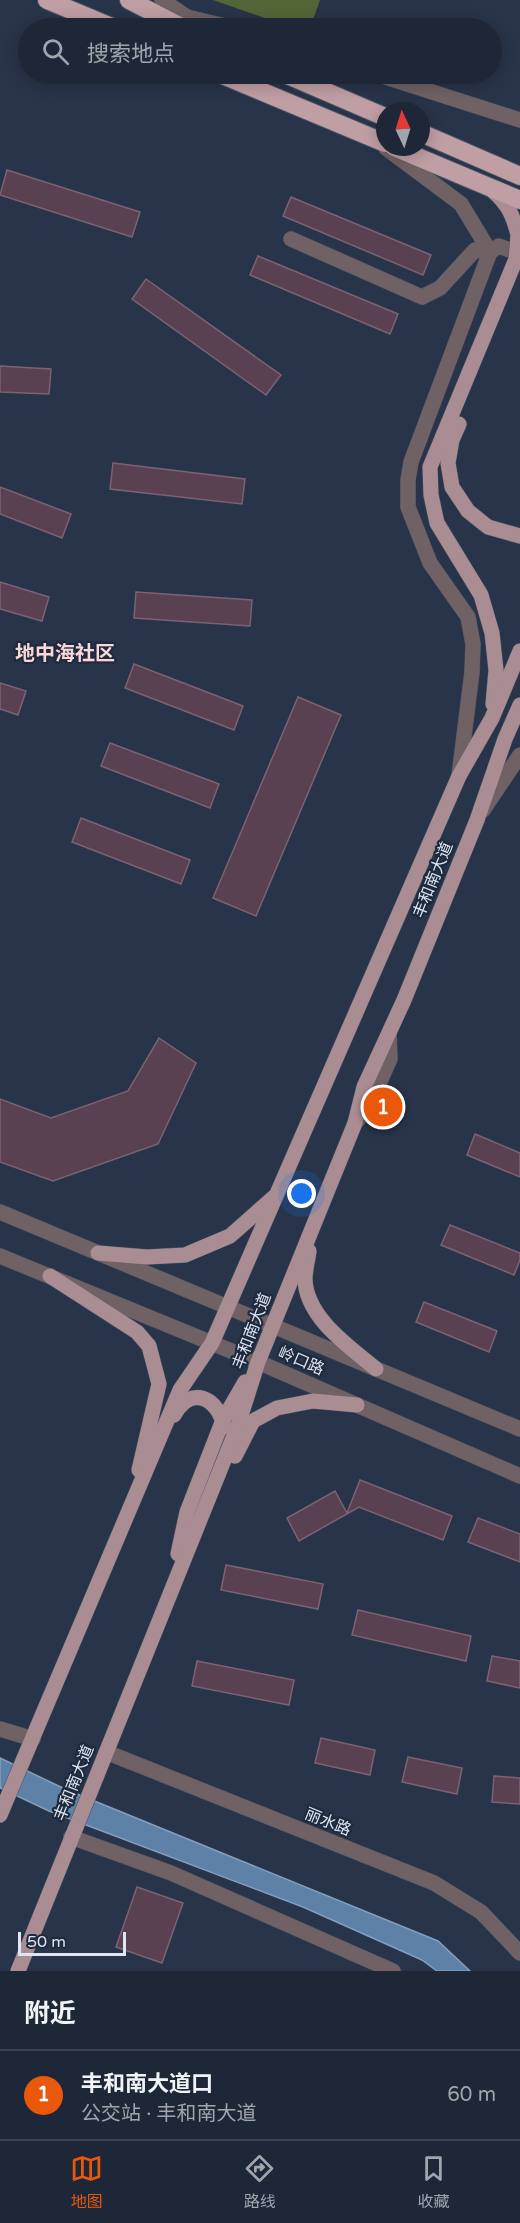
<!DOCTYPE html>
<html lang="zh">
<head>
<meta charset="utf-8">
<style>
	:root { --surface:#1e2737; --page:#2b3342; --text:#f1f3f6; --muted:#a1a5ad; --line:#3c4452; --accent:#ea580c }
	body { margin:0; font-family:"Varela Round","Noto Sans SC",sans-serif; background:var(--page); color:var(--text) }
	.compass { position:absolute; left:376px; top:102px; width:54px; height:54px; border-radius:50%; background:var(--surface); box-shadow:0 3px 15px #0003; rotate:356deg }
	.scale { position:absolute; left:18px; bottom:15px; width:108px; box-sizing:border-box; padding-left:6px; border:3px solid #dee6f3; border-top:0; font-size:16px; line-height:21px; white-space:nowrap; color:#dee6f3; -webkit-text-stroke:4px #1e2a3e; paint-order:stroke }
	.you { position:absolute; left:302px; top:1194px; width:21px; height:21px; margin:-15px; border:4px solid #fff; border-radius:50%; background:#1a73e8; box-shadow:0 0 0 9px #1a73e833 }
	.badge { display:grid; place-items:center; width:39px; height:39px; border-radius:50%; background:var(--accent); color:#fff; font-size:20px; font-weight:700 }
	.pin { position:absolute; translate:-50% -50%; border:3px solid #fff; box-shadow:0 2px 6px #0006 }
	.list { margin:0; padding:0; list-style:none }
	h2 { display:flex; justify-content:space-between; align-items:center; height:78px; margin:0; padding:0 24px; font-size:26px }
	h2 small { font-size:20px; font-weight:400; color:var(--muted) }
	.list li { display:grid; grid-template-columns:39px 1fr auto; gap:18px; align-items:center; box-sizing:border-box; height:90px; padding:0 24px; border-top:2px solid var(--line) }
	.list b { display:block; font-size:22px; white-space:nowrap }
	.list p { margin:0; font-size:20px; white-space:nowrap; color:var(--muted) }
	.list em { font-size:20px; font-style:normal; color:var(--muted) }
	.icon { flex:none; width:33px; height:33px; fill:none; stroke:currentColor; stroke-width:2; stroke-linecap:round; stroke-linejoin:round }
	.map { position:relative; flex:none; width:520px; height:1971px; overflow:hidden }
	.search { position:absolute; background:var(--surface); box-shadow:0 3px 15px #0003; left:18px; right:18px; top:18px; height:66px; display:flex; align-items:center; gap:15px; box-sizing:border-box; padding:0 21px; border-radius:33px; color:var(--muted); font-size:22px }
	.sheet { height:168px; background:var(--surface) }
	nav { display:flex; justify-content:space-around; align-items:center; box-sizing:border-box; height:84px; border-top:2px solid var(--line); background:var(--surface); font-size:16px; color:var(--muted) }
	nav a { display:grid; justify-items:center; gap:3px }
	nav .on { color:var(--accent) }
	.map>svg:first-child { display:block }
	.forest { fill:#536638 }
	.water { fill:#5e81a8; stroke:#849fbe; stroke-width:1.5 }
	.building { fill:#594151; stroke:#7c6272; stroke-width:1.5 }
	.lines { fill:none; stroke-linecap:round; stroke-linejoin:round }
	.minor-casing { stroke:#455064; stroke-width:16 }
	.major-casing { stroke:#455064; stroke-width:16 }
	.highway-casing { stroke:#455064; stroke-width:20 }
	.minor { stroke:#6f6164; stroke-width:15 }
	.major { stroke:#a98d92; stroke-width:15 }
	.highway { stroke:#bf9ea4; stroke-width:18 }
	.major-bridge-casing { stroke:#455064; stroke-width:16; stroke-linecap:butt }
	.major-bridge { stroke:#a98d92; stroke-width:15 }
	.labels { text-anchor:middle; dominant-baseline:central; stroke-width:4.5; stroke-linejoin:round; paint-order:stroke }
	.street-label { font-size:16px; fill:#dee6f3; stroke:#1e2a3e }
	.quarter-label { font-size:20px; font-weight:bold; fill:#fad6d8; stroke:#1e2a3e }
</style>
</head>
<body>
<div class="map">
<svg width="520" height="1971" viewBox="0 0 520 1971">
	<rect width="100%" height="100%" fill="#283449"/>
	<path class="forest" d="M213,0H320L310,28H293Z"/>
	<path class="water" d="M0,1758L65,1789L438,1941L470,1971H437L422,1960L303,1907L49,1811L0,1788Z"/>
	<g class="building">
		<path d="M7,170L140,212L132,237L0,195Z"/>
		<path d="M291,197L431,255L423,275L283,216Z"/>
		<path d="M258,256L398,314L390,334L250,275Z"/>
		<path d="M146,279L281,375L266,395L132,299Z"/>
		<path d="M0,366L51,369L49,394L0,392Z"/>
		<path d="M113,463L245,479L242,504L110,489Z"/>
		<path d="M0,487L71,514L62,538L0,514Z"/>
		<path d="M0,582L49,597L42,621L0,609Z"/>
		<path d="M136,592L252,600L250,626L134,618Z"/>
		<path d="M134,664L243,706L234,730L125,688Z"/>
		<path d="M0,683L26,691L18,715L0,709Z"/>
		<path d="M298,697L341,715L256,916L213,898Z"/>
		<path d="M110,743L219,784L210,808L101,766Z"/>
		<path d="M81,818L190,860L181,884L72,842Z"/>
		<path d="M159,1038L196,1063L158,1144L53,1181L0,1162V1099L51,1118L128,1091Z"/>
		<path d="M475,1134L520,1153V1177L467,1155Z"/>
		<path d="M450,1225L520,1253V1260L514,1275L441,1245Z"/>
		<path d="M424,1302L497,1331L489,1352L416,1322Z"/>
		<path d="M360,1480L452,1516L443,1540L359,1507L299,1541L287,1518L335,1491L347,1513Z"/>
		<path d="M478,1518L520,1534V1562L468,1542Z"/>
		<path d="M226,1565L323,1584L318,1609L221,1590Z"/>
		<path d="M358,1610L471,1636L466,1661L352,1635Z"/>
		<path d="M492,1656L520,1661V1688L487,1681Z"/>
		<path d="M197,1661L294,1680L289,1705L192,1686Z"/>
		<path d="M321,1738L375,1750L370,1775L315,1763Z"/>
		<path d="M408,1757L462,1768L457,1794L402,1782Z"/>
		<path d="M494,1776L520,1778V1804L492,1802Z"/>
		<path d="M137,1887L183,1903L162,1963L116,1947Z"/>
	</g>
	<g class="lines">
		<defs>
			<g id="minor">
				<path d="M162,0L187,17L233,28"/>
				<path d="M376,74L520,120"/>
				<path d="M386,148L461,204L490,252"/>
				<path d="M291,239L422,297L440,288L475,250L490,252"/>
				<path d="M459,776L472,672L473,644L468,617L430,563L408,507V480L411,462L490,252L499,246L520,254"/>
				<path d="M483,810L520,755"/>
				<path d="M355,1123L368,1108L390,1059L389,1034"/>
				<path d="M0,1212L520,1429"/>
				<path d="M0,1256L258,1362L520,1476"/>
				<path d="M0,1729L33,1739"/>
				<path d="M106,1752L434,1883L481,1912L520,1953"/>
				<path d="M71,1837L171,1873L393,1971"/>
			</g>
			<g id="major">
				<path d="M493,191C508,204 513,215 518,235"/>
				<path d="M459,424L452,440L448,463L452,487L468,511L488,527L520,536"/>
				<path d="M493,704L496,670L492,633L481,595L437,523L431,495L430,467L516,259"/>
				<path d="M309,1251C308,1260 305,1270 305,1279C306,1318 350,1347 376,1369"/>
				<path d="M98,1253L147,1257L185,1255L230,1236L274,1197"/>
				<path d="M50,1276L137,1332L149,1346L159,1384L139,1470"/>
				<path d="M174,1415C191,1385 218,1397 224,1427"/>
				<path d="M235,1456L253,1421L277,1408L313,1401L357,1405"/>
				<path d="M178,1554L187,1512L223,1420L245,1382"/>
				<path d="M0,1815L180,1390L212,1343L459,776L492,718L520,651"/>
				<path d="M18,1971L237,1428L258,1362L355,1123L364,1087L404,1000L477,820L505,739L520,705"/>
			</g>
			<g id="highway">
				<path d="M47,0L114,28"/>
				<path d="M129,0L183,28"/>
				<path d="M220,74L385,143"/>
				<path d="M285,74L385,117"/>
				<path d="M421,133L520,176"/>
				<path d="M394,147L520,200"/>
			</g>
		</defs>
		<use href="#minor" class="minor-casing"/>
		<use href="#major" class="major-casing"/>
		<use href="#highway" class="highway-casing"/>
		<use href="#minor" class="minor"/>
		<use href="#major" class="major"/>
		<use href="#highway" class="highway"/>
		<defs>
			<path id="major-bridge" d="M516,259L518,235"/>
		</defs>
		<use href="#major-bridge" class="major-bridge-casing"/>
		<use href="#major-bridge" class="major-bridge"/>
	</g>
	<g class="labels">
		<g class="street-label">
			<text transform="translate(433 880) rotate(-68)">丰和南大道</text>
			<text transform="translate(252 1331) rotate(-69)">丰和南大道</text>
			<text transform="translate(301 1361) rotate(23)">岭口路</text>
			<text transform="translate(74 1783) rotate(-68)">丰和南大道</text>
			<text transform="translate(328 1822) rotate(22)">丽水路</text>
		</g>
		<g class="quarter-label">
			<text x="65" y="654">地中海社区</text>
		</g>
	</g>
</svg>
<svg class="compass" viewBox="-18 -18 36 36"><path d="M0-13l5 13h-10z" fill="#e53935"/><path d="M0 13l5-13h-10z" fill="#a1a5ad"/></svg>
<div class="scale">50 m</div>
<div class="you"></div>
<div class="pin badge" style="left:383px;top:1107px">1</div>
<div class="search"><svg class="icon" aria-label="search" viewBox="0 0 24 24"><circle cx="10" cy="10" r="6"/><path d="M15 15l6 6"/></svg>搜索地点</div>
</div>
<section class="sheet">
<h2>附近<small></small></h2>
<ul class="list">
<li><span class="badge">1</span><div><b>丰和南大道口</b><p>公交站 · 丰和南大道</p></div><em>60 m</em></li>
</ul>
</section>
<nav>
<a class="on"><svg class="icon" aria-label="map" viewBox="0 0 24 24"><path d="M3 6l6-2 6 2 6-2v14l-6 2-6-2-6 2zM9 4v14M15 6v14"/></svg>地图</a>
<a><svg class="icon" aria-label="directions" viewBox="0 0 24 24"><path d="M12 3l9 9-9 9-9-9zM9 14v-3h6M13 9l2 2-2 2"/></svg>路线</a>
<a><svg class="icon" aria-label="saved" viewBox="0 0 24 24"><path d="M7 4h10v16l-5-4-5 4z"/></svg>收藏</a>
</nav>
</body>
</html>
